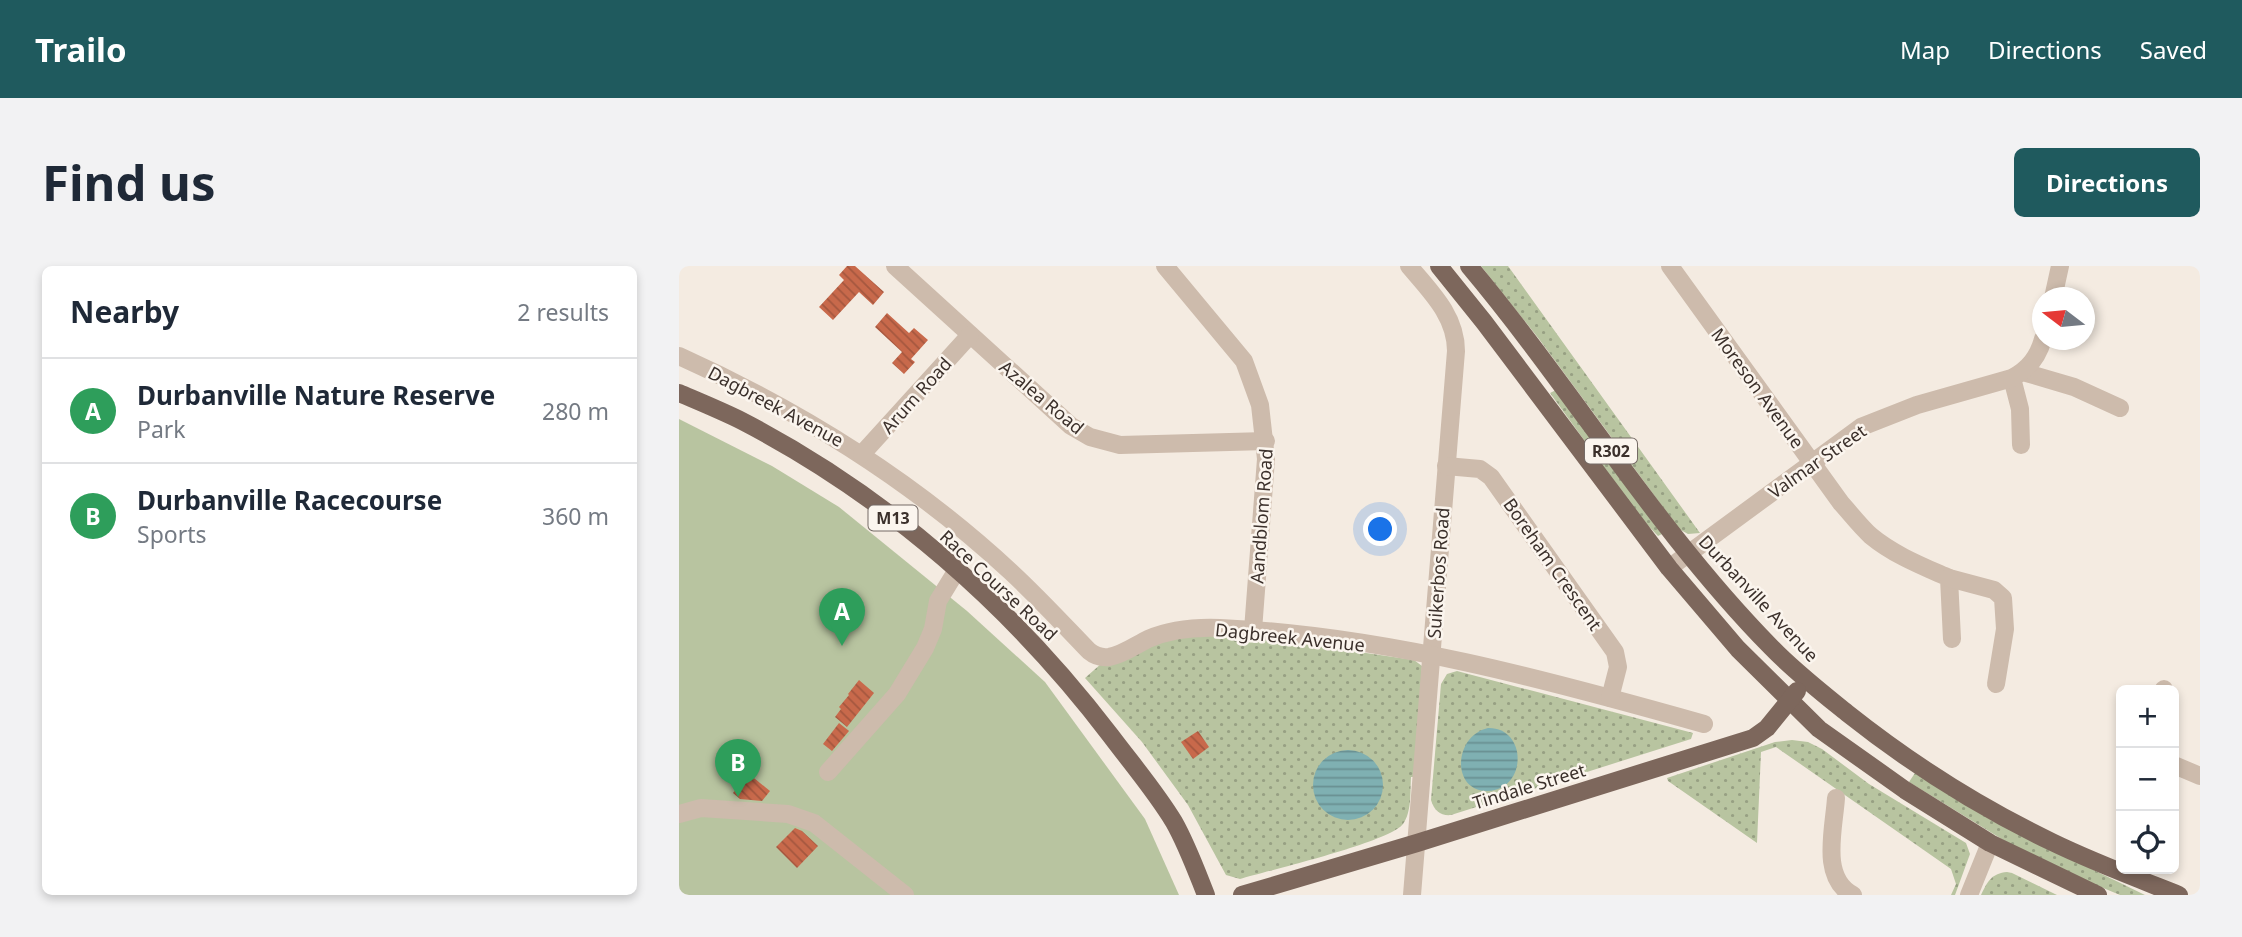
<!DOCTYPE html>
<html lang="en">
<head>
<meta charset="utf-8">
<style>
	:root { --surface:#fff; --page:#f2f2f3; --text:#1f2937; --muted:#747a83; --line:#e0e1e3; --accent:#1f5a5e }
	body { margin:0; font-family:"Noto Sans",sans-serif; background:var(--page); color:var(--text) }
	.controls { position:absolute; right:21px; bottom:21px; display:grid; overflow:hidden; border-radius:10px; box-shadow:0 4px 10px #0003 }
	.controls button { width:63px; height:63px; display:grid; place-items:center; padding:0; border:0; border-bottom:2px solid var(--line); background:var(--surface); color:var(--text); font:35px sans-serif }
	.compass { position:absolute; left:1353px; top:21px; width:63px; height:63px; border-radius:50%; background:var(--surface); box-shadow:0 4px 10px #0003; rotate:286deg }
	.you { position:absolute; left:702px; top:264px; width:24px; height:24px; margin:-18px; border:5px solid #fff; border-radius:50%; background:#1a73e8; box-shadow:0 0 0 10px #1a73e833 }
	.badge { display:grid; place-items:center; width:46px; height:46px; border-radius:50%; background:var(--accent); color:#fff; font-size:23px; font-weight:700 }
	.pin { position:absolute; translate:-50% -58px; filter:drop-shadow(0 2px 4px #0008) }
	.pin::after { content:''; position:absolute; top:37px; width:24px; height:21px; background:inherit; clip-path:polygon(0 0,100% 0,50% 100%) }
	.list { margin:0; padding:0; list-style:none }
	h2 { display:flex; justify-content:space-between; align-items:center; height:91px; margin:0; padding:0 28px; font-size:30px }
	h2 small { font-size:23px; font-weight:400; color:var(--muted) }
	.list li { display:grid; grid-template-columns:46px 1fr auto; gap:21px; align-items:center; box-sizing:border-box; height:105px; padding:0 28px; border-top:2px solid var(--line) }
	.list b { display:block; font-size:26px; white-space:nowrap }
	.list p { margin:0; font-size:23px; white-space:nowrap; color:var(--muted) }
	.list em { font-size:23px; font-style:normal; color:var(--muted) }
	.icon { flex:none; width:38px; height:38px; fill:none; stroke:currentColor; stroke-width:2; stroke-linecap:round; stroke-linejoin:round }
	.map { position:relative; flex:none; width:1521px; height:629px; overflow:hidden; border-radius:10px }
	header { display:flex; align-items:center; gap:42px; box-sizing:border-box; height:98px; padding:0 35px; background:var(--accent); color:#fff }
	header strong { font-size:33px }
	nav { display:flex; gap:38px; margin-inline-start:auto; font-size:24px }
	.intro { display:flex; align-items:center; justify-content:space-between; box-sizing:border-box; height:168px; padding:0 42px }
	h1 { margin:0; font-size:49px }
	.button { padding:18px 32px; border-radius:10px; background:var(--accent); color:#fff; font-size:24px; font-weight:700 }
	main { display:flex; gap:42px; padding:0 42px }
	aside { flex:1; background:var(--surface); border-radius:10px; box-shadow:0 4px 10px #0003 }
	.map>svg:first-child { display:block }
	.grass { fill:url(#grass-dots) }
	.green { fill:#b8c4a0 }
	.water { fill:url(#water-rules) }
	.building { fill:url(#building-back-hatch) }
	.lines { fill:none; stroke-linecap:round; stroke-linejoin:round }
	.minor { stroke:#cdbbac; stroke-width:18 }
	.major { stroke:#7d675c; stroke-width:18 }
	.labels { text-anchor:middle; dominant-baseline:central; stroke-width:5; stroke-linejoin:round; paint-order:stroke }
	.shield { fill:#fbf5ee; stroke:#756b66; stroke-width:2 }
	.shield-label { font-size:16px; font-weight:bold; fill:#3b302b }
	.street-label { font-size:18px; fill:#3b302b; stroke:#fbf5ee }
</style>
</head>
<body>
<header>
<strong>Trailo</strong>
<nav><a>Map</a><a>Directions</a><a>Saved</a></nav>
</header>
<div class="intro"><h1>Find us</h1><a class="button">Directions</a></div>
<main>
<aside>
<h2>Nearby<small>2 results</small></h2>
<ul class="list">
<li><span class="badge" style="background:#2e9e5b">A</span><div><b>Durbanville Nature Reserve</b><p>Park</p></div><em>280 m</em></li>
<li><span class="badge" style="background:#2e9e5b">B</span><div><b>Durbanville Racecourse</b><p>Sports</p></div><em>360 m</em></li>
</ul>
</aside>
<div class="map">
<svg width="1521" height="629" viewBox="0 0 1521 629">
	<defs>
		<pattern id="grass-dots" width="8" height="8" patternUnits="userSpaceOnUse" patternTransform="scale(1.75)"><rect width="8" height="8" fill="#b8c4a0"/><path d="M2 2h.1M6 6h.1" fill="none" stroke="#97a083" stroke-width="1.8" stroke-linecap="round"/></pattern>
		<pattern id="water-rules" width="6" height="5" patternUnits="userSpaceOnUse" patternTransform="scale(1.75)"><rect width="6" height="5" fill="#7fb0b2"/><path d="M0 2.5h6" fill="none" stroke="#699091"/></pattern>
		<pattern id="building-back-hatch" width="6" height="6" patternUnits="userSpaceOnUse" patternTransform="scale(1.75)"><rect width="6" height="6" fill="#c8694b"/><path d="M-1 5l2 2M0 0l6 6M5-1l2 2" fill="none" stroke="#a4573f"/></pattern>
	</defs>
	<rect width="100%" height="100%" fill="#f4ebe1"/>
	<g class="grass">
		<path d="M802,0H829L1021,267L1009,268L1000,263L860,73Z"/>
		<path d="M877,124L983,268L979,270L960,250L871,127Z"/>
		<path d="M509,370H571L735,394L743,400L736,511H732C731,525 733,546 724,558C711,576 588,605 561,613L547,609L509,539L463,476L406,412L423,397L476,377Z"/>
		<path d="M778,405L1014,467L1012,473L772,549C762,550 755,545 752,534L762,418L768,408Z"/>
		<path d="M1113,474L1129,476L1143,483L1190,518L1287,577L1291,588L1276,629H1272L1277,618L1272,603L1097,481L1082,486L1078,577L989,515L988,512L1096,476Z"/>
		<path d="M1236,507L1314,555L1466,629H1441L1405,614L1326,575L1230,516Z"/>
		<path d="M1328,606L1333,607L1378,629H1302C1308,616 1313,607 1328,606Z"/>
	</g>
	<path class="green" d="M0,153L93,200L160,241L288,345L366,416L466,553L500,629H0Z"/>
	<g class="water">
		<path d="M809,462C848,461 849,523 809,525C772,526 774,470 809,462Z"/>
		<circle cx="669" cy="519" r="35"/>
	</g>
	<g class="building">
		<path d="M168,0H176L205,26L194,39L180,26L154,54L140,41L165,14L160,9Z"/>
		<path d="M208,47L230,67L235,62L249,74L232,93L236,96L225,108L213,97L223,86L196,61Z"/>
		<path d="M180,414L195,427L168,461L156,451L162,443L160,441L170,429L169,428Z"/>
		<path d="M160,457L170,465L153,485L144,478Z"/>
		<path d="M519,465L530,481L514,493L502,476Z"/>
		<path d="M70,508L91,525L83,535L61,533L54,527Z"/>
		<path d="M116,562L123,565L139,580L118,602L97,581Z"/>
	</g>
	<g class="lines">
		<g class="minor">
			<path d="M216,0L392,160L411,171L441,179L587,175"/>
			<path d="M486,0L565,95L581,139L587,193L574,364"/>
			<path d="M730,0C752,26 777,50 777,85L733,629"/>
			<path d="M991,0L1162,237C1172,248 1181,260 1192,270C1215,289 1243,300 1270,312L1273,373"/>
			<path d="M1374,32L1381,0"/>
			<path d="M0,90C122,145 234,215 332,306C359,331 385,359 410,385C416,390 422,392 430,391C443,389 457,379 469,373C492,363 516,361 541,362C705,369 869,414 1025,458"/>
			<path d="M1344,106L1395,121L1441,142"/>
			<path d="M1333,112L1341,143L1342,179"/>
			<path d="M183,188L291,69"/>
			<path d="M767,200L801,203L812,211L936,386L939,401L931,432"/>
			<path d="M990,302L1182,161L1238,139L1333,112C1350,103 1359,91 1364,73"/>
			<path d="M1270,312L1315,324L1324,332L1326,363L1317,418"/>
			<path d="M1484,424L1485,423"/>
			<path d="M1495,499L1521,510"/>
			<path d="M149,506L218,428L246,382L254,363L259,335L278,304"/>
			<path d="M1157,532C1155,563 1141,612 1174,629"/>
			<path d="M0,548L22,542L109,548L135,557L226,629"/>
			<path d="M1290,629L1311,577"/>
		</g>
		<g class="major">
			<path d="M760,0L805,56L990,302L1059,383L1140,463L1226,524L1311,577L1419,629"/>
			<path d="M790,0C894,124 978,265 1092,381C1115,405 1142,426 1168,447C1231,497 1300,541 1373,576C1414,596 1457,612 1500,629"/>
			<path d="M0,127C21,136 43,145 63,155C208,230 334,341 432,470C453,498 477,526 495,556C508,579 517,604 527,629"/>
			<path d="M563,629L738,577L1074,472L1088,462L1118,425"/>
		</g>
	</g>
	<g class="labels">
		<g class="shield">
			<rect x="906" y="172.5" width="52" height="25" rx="5"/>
			<rect x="189.5" y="239.5" width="49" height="25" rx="5"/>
		</g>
		<g class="shield-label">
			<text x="932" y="185">R302</text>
			<text x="214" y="252">M13</text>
		</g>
		<g class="street-label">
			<text transform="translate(1079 122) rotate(54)">Moreson Avenue</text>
			<text transform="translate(237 129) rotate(-48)">Arum Road</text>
			<text transform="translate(363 131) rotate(40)">Azalea Road</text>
			<text transform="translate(97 140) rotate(28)">Dagbreek Avenue</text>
			<text transform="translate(1138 195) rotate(-35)">Valmar Street</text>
			<text transform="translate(582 250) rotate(-86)">Aandblom Road</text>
			<text transform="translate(874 298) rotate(55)">Boreham Crescent</text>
			<text transform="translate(759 307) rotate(-86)">Suikerbos Road</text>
			<text transform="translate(320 319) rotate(43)">Race Course Road</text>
			<text transform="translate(1080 332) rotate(47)">Durbanville Avenue</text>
			<text transform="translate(611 371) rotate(6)">Dagbreek Avenue</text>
			<text transform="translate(850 520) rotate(-17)">Tindale Street</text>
		</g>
	</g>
</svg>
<div class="controls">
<button>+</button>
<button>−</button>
<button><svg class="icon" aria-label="locate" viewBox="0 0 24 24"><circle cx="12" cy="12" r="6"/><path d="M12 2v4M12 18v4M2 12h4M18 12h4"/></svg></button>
</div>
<svg class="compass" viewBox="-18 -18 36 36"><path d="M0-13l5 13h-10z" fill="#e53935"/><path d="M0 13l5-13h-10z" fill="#747a83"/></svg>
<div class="you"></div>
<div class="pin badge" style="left:163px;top:380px;background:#2e9e5b">A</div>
<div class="pin badge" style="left:59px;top:531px;background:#2e9e5b">B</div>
</div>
</main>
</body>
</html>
